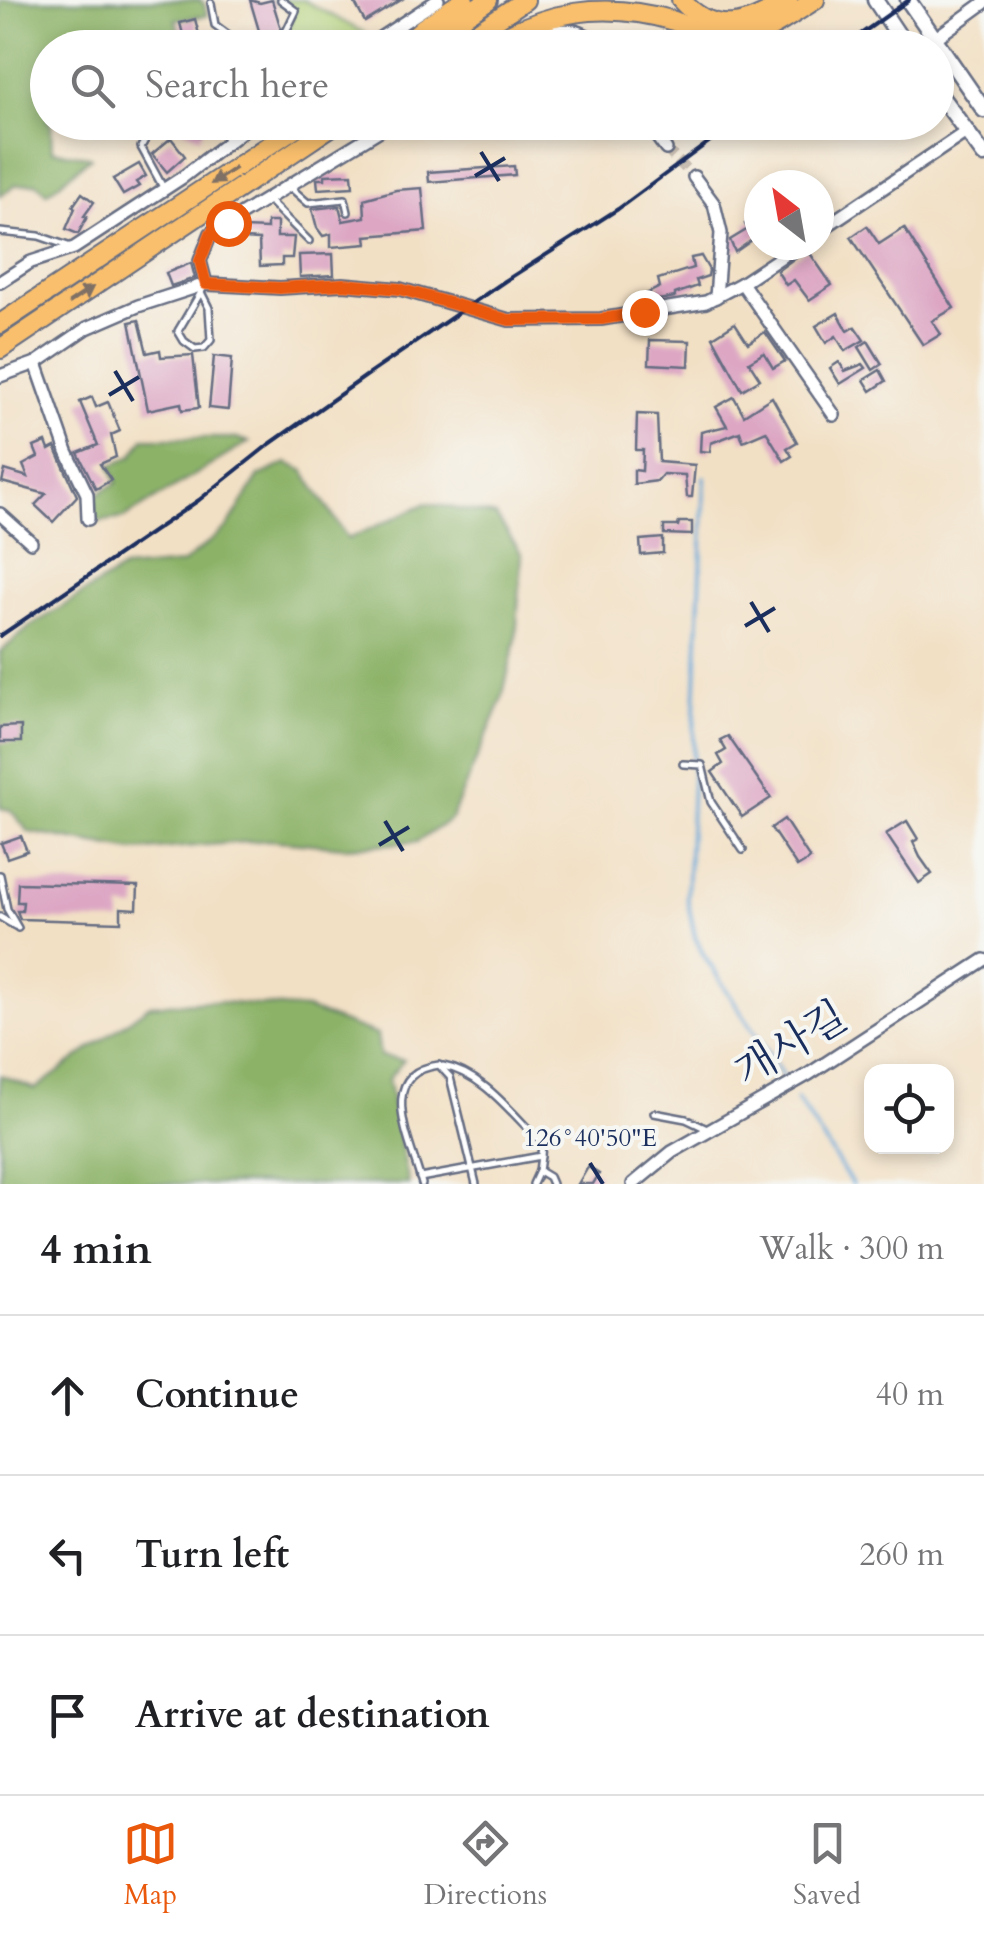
<!DOCTYPE html>
<html lang="en">
<head>
<meta charset="utf-8">
<style>
	:root { --surface:#fff; --page:#f2f2f2; --text:#202124; --muted:#757577; --line:#e0e0e0; --accent:#ea580c }
	body { margin:0; font-family:Cardo,"Noto Serif KR",serif; background:var(--page); color:var(--text) }
	.controls { position:absolute; right:30px; bottom:30px; display:grid; overflow:hidden; border-radius:20px; box-shadow:0 5px 15px #0003 }
	.controls button { width:90px; height:90px; display:grid; place-items:center; padding:0; border:0; border-bottom:2px solid var(--line); background:var(--surface); color:var(--text); font:50px sans-serif }
	.compass { position:absolute; left:744px; top:170px; width:90px; height:90px; border-radius:50%; background:var(--surface); box-shadow:0 5px 15px #0003; rotate:329deg }
	.stop { position:absolute; width:30px; height:30px; margin:-22px; border:8px solid #ea580c; border-radius:50%; background:#fff }
	.stop.end { background:#ea580c; border-color:#fff; box-shadow:0 2px 10px #0008 }
	.list { margin:0; padding:0; list-style:none }
	h2 { display:flex; justify-content:space-between; align-items:center; height:130px; margin:0; padding:0 40px; font-size:42px }
	h2 small { font-size:32px; font-weight:400; color:var(--muted) }
	.list li { display:grid; grid-template-columns:65px 1fr auto; gap:30px; align-items:center; box-sizing:border-box; height:160px; padding:0 40px; border-top:2px solid var(--line) }
	.list b { display:block; font-size:38px; white-space:nowrap }
	.list em { font-size:32px; font-style:normal; color:var(--muted) }
	.icon { flex:none; width:55px; height:55px; fill:none; stroke:currentColor; stroke-width:2; stroke-linecap:round; stroke-linejoin:round }
	.map { position:relative; flex:none; width:984px; height:1184px; overflow:hidden }
	.search { position:absolute; background:var(--surface); box-shadow:0 5px 15px #0003; left:30px; right:30px; top:30px; height:110px; display:flex; align-items:center; gap:25px; box-sizing:border-box; padding:0 35px; border-radius:55px; color:var(--muted); font-size:38px }
	.sheet { height:610px; background:var(--surface) }
	nav { display:flex; justify-content:space-around; align-items:center; box-sizing:border-box; height:140px; border-top:2px solid var(--line); background:var(--surface); font-size:28px; color:var(--muted) }
	nav a { display:grid; justify-items:center; gap:5px }
	nav .on { color:var(--accent) }
	.map>svg:first-child { display:block }
	.green { fill:#b0cf76; stroke:#667f6a; stroke-width:2.5 }
	.forest { fill:#8cb267; stroke:#547062; stroke-width:2.5 }
	.lines { fill:none; stroke-linecap:round; stroke-linejoin:round }
	.stream { stroke:#5fa3d4; stroke-width:4 }
	.building { fill:#dda7c4 }
	.minor-tunnel { stroke:#c7bdb0; stroke-width:11; stroke-dasharray:11 5.5; stroke-linecap:butt }
	.service-casing { stroke:#666d82; stroke-width:10 }
	.minor-casing { stroke:#666d82; stroke-width:16 }
	.tertiary-casing { stroke:#666d82; stroke-width:19 }
	.trunk-casing { stroke:#666d82; stroke-width:22 }
	.service { stroke:#fff; stroke-width:5 }
	.minor { stroke:#fff; stroke-width:11 }
	.tertiary { stroke:#fff; stroke-width:14 }
	.trunk { stroke:#f9bf6d; stroke-width:18 }
	.rail { stroke:#1b2f5e; stroke-width:4 }
	.oneway { fill:#7f7065 }
	.route { stroke:#ea580c; stroke-width:12 }
	.ticks { fill:none; stroke:#1b2f5e; stroke-width:4 }
	.labels { text-anchor:middle; dominant-baseline:central; stroke-width:8; stroke-linejoin:round; paint-order:stroke }
	.street-label { font-size:42px; fill:#1b2f5e; stroke:#f6f6f2 }
	.ticks-label { font-size:25px; text-anchor:middle; fill:#1b2f5e; stroke:#f6f6f2; stroke-width:8; stroke-linejoin:round; paint-order:stroke }
</style>
</head>
<body>
<div class="map">
<svg width="984" height="1184" viewBox="0 0 984 1184">
	<rect width="100%" height="100%" fill="#f6f6f2"/>
	<filter id="ink" filterUnits="userSpaceOnUse"><feTurbulence type="fractalNoise" baseFrequency=".01" numOctaves="2"/><feDisplacementMap in="SourceGraphic" scale="20" xChannelSelector="R" yChannelSelector="G"/><feConvolveMatrix kernelMatrix="1 2 1 2 8 2 1 2 1" color-interpolation-filters="sRGB"/></filter>
	<filter id="wash" filterUnits="userSpaceOnUse"><feTurbulence type="fractalNoise" baseFrequency=".0048" numOctaves="4" result="noise"/><feDisplacementMap in="SourceGraphic" scale="40" xChannelSelector="R" yChannelSelector="G"/><feGaussianBlur stdDeviation="2.25" result="paint"/><feColorMatrix in="noise" values="0 0 0 0 0 0 0 0 0 0 0 0 0 0 0 0 0 1.4 0 .05"/><feComposite in="paint" operator="in"/></filter>
	<g filter="url(#wash)">
		<rect width="100%" height="100%" fill="#f2e0c5"/>
		<path class="green" d="M271,0H303L370,36L352,47H283L292,12Z"/>
		<g class="forest">
			<path d="M0,0H199L204,3L207,16L176,19L182,47L48,48V122L51,123L52,150L91,157L47,193L37,183L15,185L0,196Z"/>
			<path d="M144,438H236L249,442L124,518L95,522L94,496L117,483L111,466L132,456Z"/>
			<path d="M287,463L303,470L348,539L427,503L496,516L522,555L516,639L501,702L451,819L417,842L344,847L269,840L133,851L29,832L10,810L0,808V652L31,626L123,569L182,564L227,528L259,476Z"/>
			<path d="M209,1001L306,1009L377,1035L380,1056L404,1060L388,1079L409,1184H0V1075L35,1089L150,1005Z"/>
		</g>
		<g class="lines">
			<g class="stream">
				<path d="M705,477L687,898L695,937L703,954L784,1078"/>
				<path d="M797,1099L852,1184"/>
			</g>
		</g>
		<g id="blocks">
			<g class="building">
				<path d="M250,0L260,3L272,0L281,29L278,33L272,36L260,34Z"/>
				<path d="M353,0H401L365,22Z"/>
				<path d="M195,19L201,42L186,46L180,23Z"/>
				<path d="M186,122H207L200,137L183,129Z"/>
				<path d="M171,138L185,156L167,172L152,154Z"/>
				<path d="M139,164L146,176L136,182L139,186L123,195L113,179Z"/>
				<path d="M514,166L515,175L429,182L428,172Z"/>
				<path d="M352,174L353,187L318,189L317,179H325V175Z"/>
				<path d="M422,188L426,231L366,236L367,244L331,247V234L323,236L317,228L312,209L339,206L343,221L365,217L364,199L396,190Z"/>
				<path d="M82,193L94,202L84,216L87,217L78,234L66,229L75,208L73,206Z"/>
				<path d="M759,216V235L735,252L730,240L748,229L745,224Z"/>
				<path d="M267,222H277V237H294L292,258H282V265L260,266L259,240L244,239V228L267,229Z"/>
				<path d="M867,226L879,244L904,228L954,308L932,321L941,334L923,345L851,237Z"/>
				<path d="M807,249L832,285L809,300L794,280L786,285L777,271Z"/>
				<path d="M333,254L334,275L300,277L299,255Z"/>
				<path d="M701,256L709,270L708,276L696,280L698,286L675,294V297L647,302L646,294L660,287L658,279L693,268L691,258Z"/>
				<path d="M191,263L195,278L171,286L166,273Z"/>
				<path d="M838,313L848,331L855,327L864,340L845,351L836,336L826,343L816,326Z"/>
				<path d="M139,320L147,353L160,350L161,357L193,355L199,408L182,410L181,403L148,410L130,322Z"/>
				<path d="M735,323L748,343L765,332L785,361L773,368L764,353L749,362L760,379L742,390L713,337Z"/>
				<path d="M650,340L690,341L689,366L649,364Z"/>
				<path d="M868,341L882,364L873,370L859,347Z"/>
				<path d="M214,356L232,358L228,410L209,408Z"/>
				<path d="M839,362L845,371L863,364L866,368L840,384L830,368Z"/>
				<path d="M880,370L886,381L871,391L864,380Z"/>
				<path d="M92,397L96,407L108,402L120,431L111,435L116,457L100,464L111,480L96,489L78,453L98,445L80,402Z"/>
				<path d="M734,397L744,415L772,397L797,442L787,448L792,456L784,461L766,431L743,441L740,432L711,443L710,452L700,451L701,432L727,426L716,407Z"/>
				<path d="M637,414L657,415L659,462L695,465L692,497H687L685,475L663,474L657,481L634,484V470L642,471L643,450H636Z"/>
				<path d="M46,442L49,450L55,447L77,496L53,522L35,505L46,494L2,482L5,470L28,477L23,465L38,457L34,447Z"/>
				<path d="M679,522H692V535L664,534V526H678Z"/>
				<path d="M663,538V553L641,555L640,540Z"/>
				<path d="M21,726V742H0V727Z"/>
				<path d="M728,736L771,798L742,817L712,772L723,764L718,755L726,750L720,740Z"/>
				<path d="M784,819L810,859L797,867L771,828Z"/>
				<path d="M907,821L918,839L913,842L920,857L932,874L919,883L886,834Z"/>
				<path d="M21,836L27,851L7,858L1,843Z"/>
				<path d="M18,883L138,886L137,909L121,908V922L20,919L17,911H22L23,902H17Z"/>
				<path d="M588,1167L599,1174L593,1184H578Z"/>
			</g>
		</g>
	</g>
	<g filter="url(#ink)">
		<use href="#blocks" fill-opacity="0" stroke="#666d82" stroke-width="2.5"/>
		<g class="lines">
			<path class="minor-tunnel" d="M666,149L694,177"/>
			<defs>
				<g id="service">
					<path d="M211,3L215,25L230,36L280,44"/>
					<path d="M278,48L296,11L281,0"/>
					<path d="M155,122L141,147L164,189"/>
					<path d="M216,122L227,139"/>
					<path d="M291,188L308,203L345,199L348,212"/>
					<path d="M270,202L309,241"/>
					<path d="M0,232L39,236L71,247"/>
					<path d="M201,292L209,308L211,340L204,348L195,349L184,341L178,331L204,287"/>
					<path d="M683,764L702,765L711,802L743,850"/>
					<path d="M0,875L7,909L18,928"/>
					<path d="M0,917L15,926"/>
					<path d="M443,1066C483,1073 513,1115 542,1143L541,1156"/>
					<path d="M654,1113L686,1119L707,1129"/>
					<path d="M420,1178L541,1156L539,1171"/>
					<path d="M422,1184C411,1142 374,1073 439,1065L450,1077L476,1184"/>
					<path d="M533,1184L539,1171L549,1177L552,1184"/>
				</g>
				<g id="minor">
					<path d="M365,48L438,0"/>
					<path d="M515,48C539,32 579,18 598,48"/>
					<path d="M922,48L984,3"/>
					<path d="M646,122L666,149"/>
					<path d="M694,177L714,204L721,233L716,297"/>
					<path d="M819,231L966,132"/>
					<path d="M0,282L31,262L74,248L183,177L254,122"/>
					<path d="M742,283L834,415"/>
					<path d="M206,284L200,261L211,233L393,122"/>
					<path d="M36,363L67,452L87,494L88,519"/>
					<path d="M0,376L36,363L87,328L138,306L206,284L280,288L343,284L400,289L509,320L601,319L706,302L742,283L799,245"/>
					<path d="M0,514L31,542"/>
					<path d="M633,1184L672,1152L809,1074L984,960"/>
				</g>
				<g id="tertiary">
					<path d="M875,0L907,48"/>
					<path d="M908,0L984,110"/>
					<path d="M936,90L984,155"/>
				</g>
				<g id="trunk">
					<path d="M681,0C716,39 751,25 788,0"/>
					<path d="M401,48L423,28L464,0"/>
					<path d="M417,48L488,0"/>
					<path d="M453,48L525,0"/>
					<path d="M483,48C545,11 603,0 674,21C695,29 716,43 740,39C767,34 792,14 815,0"/>
					<path d="M0,324L304,122"/>
					<path d="M0,349L338,122"/>
				</g>
			</defs>
			<use href="#service" class="service-casing"/>
			<use href="#minor" class="minor-casing"/>
			<use href="#tertiary" class="tertiary-casing"/>
			<use href="#trunk" class="trunk-casing"/>
			<use href="#service" class="service"/>
			<use href="#minor" class="minor"/>
			<use href="#tertiary" class="tertiary"/>
			<use href="#trunk" class="trunk"/>
			<g class="rail">
				<path d="M841,48L909,0"/>
				<path d="M0,636L199,500L267,446L366,376L505,281L618,209L736,122"/>
			</g>
		</g>
		<defs><path id="oneway-solid" d="M-6-.8H1V-3.2L6.5 0L1 3.2V.8H-6Z" transform="scale(2.5)"/></defs>
		<g class="oneway">
			<use href="#oneway-solid" transform="translate(223 176) rotate(146)"/>
			<use href="#oneway-solid" transform="translate(81 295) rotate(-34)"/>
		</g>
	</g>
	<g class="lines" filter="url(#ink)">
		<path class="route" d="M228,223L211,233L200,261L206,284L280,288L343,284L400,289L509,320L602,319L644,312"/>
	</g>
	<path class="ticks" d="M481,152L499,181M475,176L505,158M115,371L133,401M109,395L139,377M751,602L769,632M745,626L775,608M385,821L403,851M379,845L409,827M590,1163L603,1184"/>
	<g class="labels">
		<g class="street-label">
			<text transform="translate(791 1044) rotate(-31)">개사길</text>
		</g>
	</g>
	<g class="ticks-label">
		<text x="590" y="1146">126°40'50"E</text>
	</g>
</svg>
<div class="controls">
<button><svg class="icon" aria-label="locate" viewBox="0 0 24 24"><circle cx="12" cy="12" r="6"/><path d="M12 2v4M12 18v4M2 12h4M18 12h4"/></svg></button>
</div>
<svg class="compass" viewBox="-18 -18 36 36"><path d="M0-13l5 13h-10z" fill="#e53935"/><path d="M0 13l5-13h-10z" fill="#757577"/></svg>
<div class="stop" style="left:228px;top:223px"></div>
<div class="stop end" style="left:644px;top:312px"></div>
<div class="search"><svg class="icon" aria-label="search" viewBox="0 0 24 24"><circle cx="10" cy="10" r="6"/><path d="M15 15l6 6"/></svg>Search here</div>
</div>
<section class="sheet">
<h2>4 min<small>Walk · 300 m</small></h2>
<ul class="list">
<li><svg class="icon" aria-label="ahead" viewBox="0 0 24 24"><path d="M12 20V5M6 11l6-6 6 6"/></svg><div><b>Continue</b></div><em>40 m</em></li>
<li><svg class="icon" aria-label="left" viewBox="0 0 24 24"><path d="M17 20v-9H6M10 6l-5 5 5 5"/></svg><div><b>Turn left</b></div><em>260 m</em></li>
<li><svg class="icon" aria-label="arrive" viewBox="0 0 24 24"><path d="M6 21V4h12l-3 4 3 4H6"/></svg><div><b>Arrive at destination</b></div></li>
</ul>
</section>
<nav>
<a class="on"><svg class="icon" aria-label="map" viewBox="0 0 24 24"><path d="M3 6l6-2 6 2 6-2v14l-6 2-6-2-6 2zM9 4v14M15 6v14"/></svg>Map</a>
<a><svg class="icon" aria-label="directions" viewBox="0 0 24 24"><path d="M12 3l9 9-9 9-9-9zM9 14v-3h6M13 9l2 2-2 2"/></svg>Directions</a>
<a><svg class="icon" aria-label="saved" viewBox="0 0 24 24"><path d="M7 4h10v16l-5-4-5 4z"/></svg>Saved</a>
</nav>
</body>
</html>
